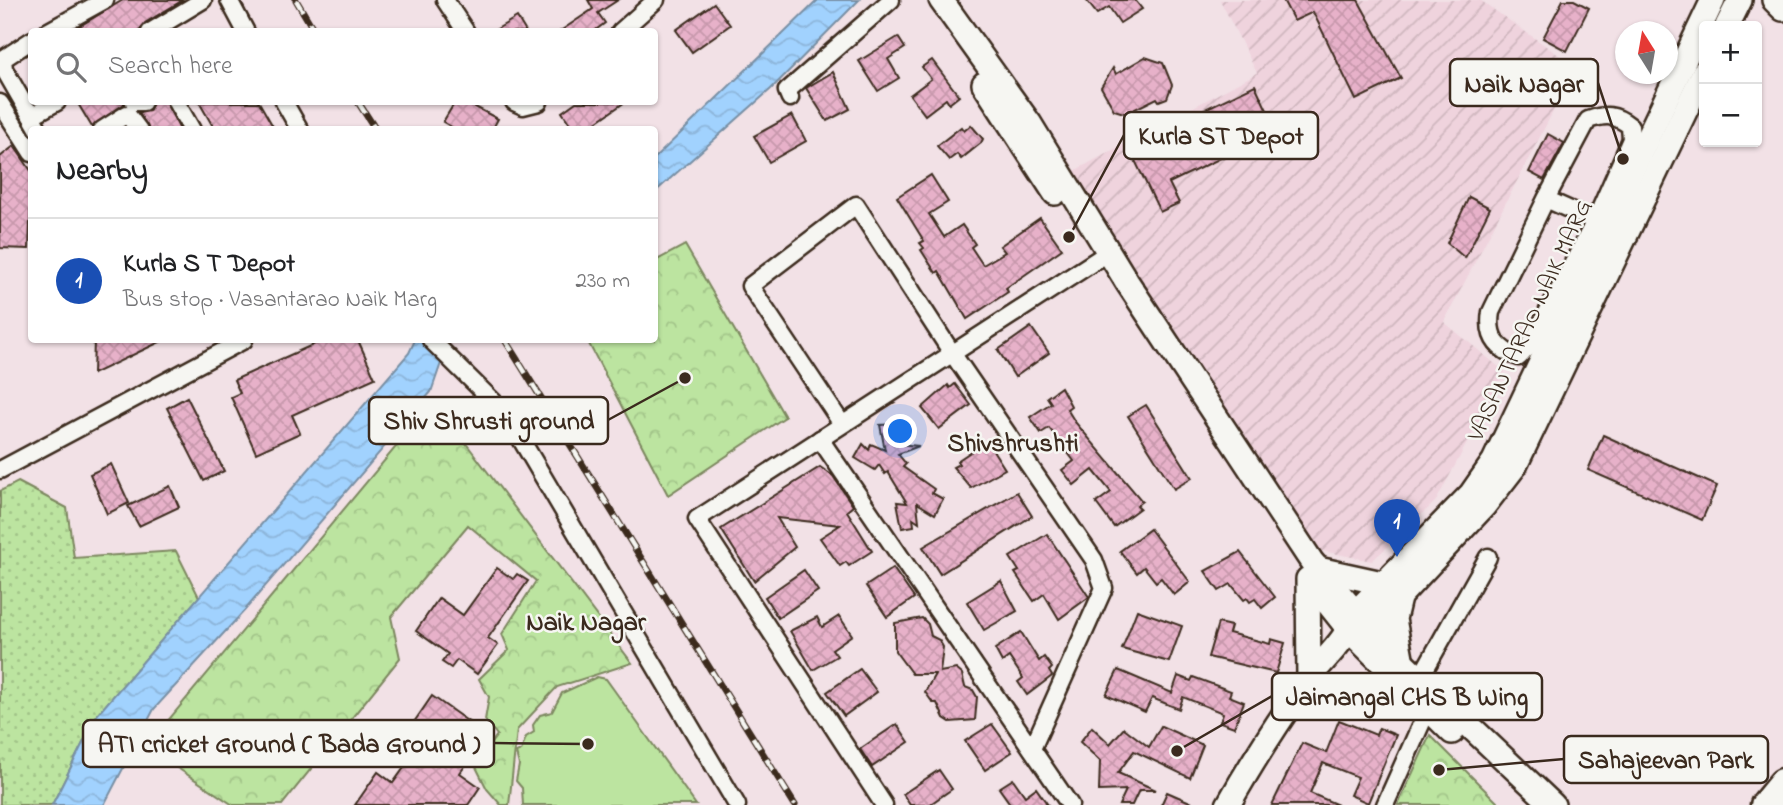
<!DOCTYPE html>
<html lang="en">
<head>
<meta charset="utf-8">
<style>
	:root { --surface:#fff; --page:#f2f2f2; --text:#202124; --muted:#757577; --line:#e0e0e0; --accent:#0f766e }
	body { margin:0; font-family:"Indie Flower",sans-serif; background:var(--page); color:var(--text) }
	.controls { position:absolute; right:21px; top:21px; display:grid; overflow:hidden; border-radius:7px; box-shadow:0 2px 5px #0004 }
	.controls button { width:63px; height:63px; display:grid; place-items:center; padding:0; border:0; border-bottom:2px solid var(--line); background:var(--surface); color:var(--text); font:35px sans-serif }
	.compass { position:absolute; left:1615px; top:21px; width:63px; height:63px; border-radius:50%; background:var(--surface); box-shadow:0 2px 5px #0004; rotate:349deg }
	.you { position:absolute; left:901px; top:432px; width:24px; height:24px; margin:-18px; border:5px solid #fff; border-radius:50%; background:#1a73e8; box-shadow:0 0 0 10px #1a73e833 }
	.badge { display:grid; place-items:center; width:46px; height:46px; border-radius:50%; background:var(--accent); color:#fff; font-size:23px; font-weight:700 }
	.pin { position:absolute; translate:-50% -58px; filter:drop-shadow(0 2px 4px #0008) }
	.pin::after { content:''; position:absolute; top:37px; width:24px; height:21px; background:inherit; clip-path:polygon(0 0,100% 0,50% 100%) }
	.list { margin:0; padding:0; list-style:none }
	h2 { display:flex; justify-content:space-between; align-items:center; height:91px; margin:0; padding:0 28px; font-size:30px }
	h2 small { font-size:23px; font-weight:400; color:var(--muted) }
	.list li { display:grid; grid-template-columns:46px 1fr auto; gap:21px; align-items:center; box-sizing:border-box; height:126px; padding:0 28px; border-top:2px solid var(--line) }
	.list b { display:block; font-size:26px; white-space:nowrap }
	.list p { margin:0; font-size:23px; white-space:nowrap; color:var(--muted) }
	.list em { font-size:23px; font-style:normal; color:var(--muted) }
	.icon { flex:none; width:38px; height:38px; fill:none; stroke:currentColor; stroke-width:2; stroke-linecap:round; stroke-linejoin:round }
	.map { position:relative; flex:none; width:1783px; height:805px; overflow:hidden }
	.search { position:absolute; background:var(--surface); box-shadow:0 2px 5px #0004; left:28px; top:28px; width:630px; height:77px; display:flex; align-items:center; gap:18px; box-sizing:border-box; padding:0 24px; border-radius:7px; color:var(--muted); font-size:26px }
	.panel { position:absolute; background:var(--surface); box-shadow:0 2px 5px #0004; left:28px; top:126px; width:630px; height:217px; border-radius:7px }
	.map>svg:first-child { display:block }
	.industrial { fill:url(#industrial-furrows) }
	.grass { fill:url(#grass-dots); stroke:#7c875f; stroke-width:2 }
	.forest { fill:url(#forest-crowns); stroke:#7c875f; stroke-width:2 }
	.garden { fill:#bce4a0; stroke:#7c875f; stroke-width:2 }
	.water { fill:url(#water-waves); stroke:#788fa4; stroke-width:2 }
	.building { fill:url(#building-cross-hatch); stroke:#3b2a1e; stroke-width:2 }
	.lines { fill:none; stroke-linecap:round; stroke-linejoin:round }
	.street-casing { stroke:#3b2a1e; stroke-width:21 }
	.secondary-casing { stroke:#3b2a1e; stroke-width:28 }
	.highway-casing { stroke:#3b2a1e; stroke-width:33 }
	.street { stroke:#f6f6f2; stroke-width:16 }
	.secondary { stroke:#f6f6f2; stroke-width:23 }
	.highway { stroke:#f6f6f2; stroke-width:28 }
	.rail-casing { stroke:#3b2a1e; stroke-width:7 }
	.rail { stroke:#f6f6f2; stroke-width:4.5; stroke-dasharray:13; stroke-linecap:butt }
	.labels { text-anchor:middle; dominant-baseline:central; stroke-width:5; stroke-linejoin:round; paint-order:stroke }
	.street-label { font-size:24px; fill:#3b2a1e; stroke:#f6f6f2 }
	.neighbourhood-label { font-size:26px; font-weight:bold; fill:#3b2a1e; stroke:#f6f6f2 }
	.leader { fill:none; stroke:#3b2a1e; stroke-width:2.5 }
	.callout-dot { fill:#3b2a1e; stroke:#f6f6f2; stroke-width:2.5 }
	.callout { fill:#f6f6f2; stroke:#3b2a1e; stroke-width:2.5 }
	.callout-label { font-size:26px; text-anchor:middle; font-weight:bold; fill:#3b2a1e }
</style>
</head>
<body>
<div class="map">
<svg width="1783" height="805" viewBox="0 0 1783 805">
	<defs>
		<pattern id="industrial-furrows" width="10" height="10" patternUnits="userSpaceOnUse" patternTransform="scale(1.75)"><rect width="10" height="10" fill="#efd3dd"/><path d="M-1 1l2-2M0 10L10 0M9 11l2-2" fill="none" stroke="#ceb5bd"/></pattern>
		<pattern id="grass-dots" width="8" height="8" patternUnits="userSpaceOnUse" patternTransform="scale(1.75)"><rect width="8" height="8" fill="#bce4a0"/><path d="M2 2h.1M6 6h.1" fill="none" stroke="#a2c489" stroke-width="1.8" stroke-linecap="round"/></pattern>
		<pattern id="forest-crowns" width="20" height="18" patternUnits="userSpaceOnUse" patternTransform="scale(1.75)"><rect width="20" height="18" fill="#bce4a0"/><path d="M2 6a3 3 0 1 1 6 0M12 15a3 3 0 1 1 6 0" fill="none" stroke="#a2c489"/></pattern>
		<pattern id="water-waves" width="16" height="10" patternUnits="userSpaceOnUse" patternTransform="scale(1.75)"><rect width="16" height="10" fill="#a1d2fe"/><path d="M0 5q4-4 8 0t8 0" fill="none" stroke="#8cb4d9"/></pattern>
		<pattern id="building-cross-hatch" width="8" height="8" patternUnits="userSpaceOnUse" patternTransform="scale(1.75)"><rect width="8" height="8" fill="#e7b1c9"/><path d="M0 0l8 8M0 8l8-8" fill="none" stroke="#c798ac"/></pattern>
	</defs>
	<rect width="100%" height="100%" fill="#f2e1e6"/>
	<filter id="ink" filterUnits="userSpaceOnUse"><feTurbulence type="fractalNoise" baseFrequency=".0143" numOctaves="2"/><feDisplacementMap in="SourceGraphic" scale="14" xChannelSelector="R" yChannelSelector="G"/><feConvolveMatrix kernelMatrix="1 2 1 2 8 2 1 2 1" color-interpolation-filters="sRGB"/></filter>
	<g filter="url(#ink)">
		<path class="industrial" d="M1220,0H1480L1576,67L1444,322L1505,372L1436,501L1372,561L1308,548L1061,178L1257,73Z"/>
		<path class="grass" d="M18,482L67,508L74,558L176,551L199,597L97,715L52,805H0V491Z"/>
		<g class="forest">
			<path d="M685,245L785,417L668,495L587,340H654L655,261Z"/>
			<path d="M434,401L632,663L557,687L517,730L509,805H501L487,789L475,765L497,735L485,720L489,697L479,679L509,650L502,634L536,581L468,525L391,617L400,658L282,805H233L146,747Z"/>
			<path d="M1430,735L1500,805H1398Z"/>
		</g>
		<path class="garden" d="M597,677L606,679L614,690L696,805H523L522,788L516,781L519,765L516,753L521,751L526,737L534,732L533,725L540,715L552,712L562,693Z"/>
		<g class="water">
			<path d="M818,0H859L771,89L655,192V158Z"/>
			<path d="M415,340H449L431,392L245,610L154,709L104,805H52L97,715L409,353Z"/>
		</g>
		<g class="building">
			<path d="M123,0H183L145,23L139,32H70Z"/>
			<path d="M588,0H618L598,13L605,23L593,32H559L593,9Z"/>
			<path d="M1086,0H1135L1142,9L1120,23L1109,7L1097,14Z"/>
			<path d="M1283,0H1358L1401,78L1356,100L1313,12L1294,21Z"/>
			<path d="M1563,0H1574L1589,8L1567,51L1543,38Z"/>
			<path d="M714,3L730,25L692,52L676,30Z"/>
			<path d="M517,17L526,32H492Z"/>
			<path d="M898,37L905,48L888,59L899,78L878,91L859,61Z"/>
			<path d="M1145,57L1163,63L1172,85L1167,98L1159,101L1157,98L1135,109L1136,112L1127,114L1114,110L1101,87L1113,68L1116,74Z"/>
			<path d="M932,60L959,96L949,104L946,99L925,115L910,95L931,79L922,67Z"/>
			<path d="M833,72L850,109L827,121L806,88Z"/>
			<path d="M1255,85L1277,131L1169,183L1179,203L1160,212L1128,146Z"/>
			<path d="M77,102H124V104L92,127Z"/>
			<path d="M153,102H166L180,130H149L139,113L149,111Z"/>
			<path d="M199,102H259L275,130H215Z"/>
			<path d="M455,102H466L498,119L492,130H457L443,122Z"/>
			<path d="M576,102H625L585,130H574L562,112Z"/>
			<path d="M792,115L806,141L769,162L754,136Z"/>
			<path d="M971,125L983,139L981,143L961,159L957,154L949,160L937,146L961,127L964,131Z"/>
			<path d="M1548,134L1564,143L1544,180L1529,172Z"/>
			<path d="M14,146L32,172L29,249L0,248V157Z"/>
			<path d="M931,175L948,202L929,214L944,237L962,225L975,244L971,247L983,265L1005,252L1000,246L1040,218L1062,249L1006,288L1008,292L967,319L939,271L936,273L921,250L924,248L920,243L924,241L897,197Z"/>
			<path d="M1469,197L1490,208L1465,258L1447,243Z"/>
			<path d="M1031,327L1049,353L1015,377L998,350Z"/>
			<path d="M94,340H164L93,374Z"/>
			<path d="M315,340H358L375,378L292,415L300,433L256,453L231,397L240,393L234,380L317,343Z"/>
			<path d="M955,384L971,405L939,429L922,408L948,385L950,388Z"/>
			<path d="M1061,387L1071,406L1067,409L1075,422L1142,501L1137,505L1140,508L1114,527L1096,503L1111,492L1093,470L1074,485L1062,470L1074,461L1049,428L1041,433L1030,417L1051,403L1047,397Z"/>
			<path d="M187,397L224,471L204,481L167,408Z"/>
			<path d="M1146,405L1192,478L1174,489L1128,416Z"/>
			<path d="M895,424L899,444L919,446L898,454L906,464L903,467L934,489L932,493L943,499L935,514L917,503L919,522L913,518L914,526L902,528L897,502L907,503L888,472L885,474L879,465L875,470L855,458L863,444L869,450L871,444L885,450L880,425Z"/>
			<path d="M1603,435L1717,486L1702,520L1588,470Z"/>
			<path d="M989,444L1005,469L971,488L953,467L959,464L957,461L981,445L983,448Z"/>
			<path d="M111,464L129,503L107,514L90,474Z"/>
			<path d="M820,467L833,476L853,506L847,511L872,551L849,566L846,562L840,566L820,538L840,525L777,518L795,547L754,581L721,529Z"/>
			<path d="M170,486L179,507L139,526L128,506Z"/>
			<path d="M1017,492L1032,516L940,574L923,547Z"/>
			<path d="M1150,529L1190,582L1174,595L1161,578L1156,582L1144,567L1137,573L1120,551Z"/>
			<path d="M1047,534L1089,597L1059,619L1044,594L1034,601L1015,573L1019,571L1010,557Z"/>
			<path d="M1240,552L1275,597L1262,608L1255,599L1250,602L1247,598L1244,600L1231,584L1219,591L1205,571Z"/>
			<path d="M497,568L513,579L517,574L528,581L488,638L498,645L477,674L457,660L451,668L442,662L448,654L416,631L439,598L463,615Z"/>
			<path d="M893,568L914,598L887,617L866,586Z"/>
			<path d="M804,570L818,591L778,618L765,597Z"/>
			<path d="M1001,581L1017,611L984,630L967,602Z"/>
			<path d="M1137,610L1182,626L1169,662L1122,649Z"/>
			<path d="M839,616L852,635L832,649L837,656L813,670L790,631L817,617L822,627Z"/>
			<path d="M922,618L928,624L931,636L939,640L943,647L940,672L956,669L962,674L965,687L973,690L977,697L975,720L950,722L944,718L937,703H933L925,692L935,674H912L895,651V623Z"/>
			<path d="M1218,623L1231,626L1229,633L1270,644L1271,639L1285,643L1276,673L1208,657Z"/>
			<path d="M1021,632L1039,661L1044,657L1052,668L1049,671L1052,676L1027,695L1018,682L1023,678L1009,657L1002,662L995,649Z"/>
			<path d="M860,669L877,692L844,716L827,692Z"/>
			<path d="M1118,670L1172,693L1178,676L1191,681L1193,677L1231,691L1229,696L1244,702L1234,727L1220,722L1223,713L1183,697L1179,709L1152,698L1145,712L1106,695Z"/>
			<path d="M432,696L487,735L460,773L480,787L468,805H355L378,772L393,783L427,736L412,725Z"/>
			<path d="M1339,720L1376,735L1379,728L1396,735L1368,803L1350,795L1358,777L1323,763L1310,793L1338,805H1272L1302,743L1326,753Z"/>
			<path d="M897,724L909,742L872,767L860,749Z"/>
			<path d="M992,724L1012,752L985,770L965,741Z"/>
			<path d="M1161,726L1203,745L1190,778L1134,751L1118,773L1156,790H1139L1132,805H1119L1126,790L1099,791L1100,761L1080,742L1092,727L1110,744L1124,728L1149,747Z"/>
			<path d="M939,770L952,789L929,805H910L903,794Z"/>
			<path d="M1013,779L1025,796L1036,788L1048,805H1011L999,788Z"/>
			<path d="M1167,792L1197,805H1161Z"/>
		</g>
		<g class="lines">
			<defs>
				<g id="street">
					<path d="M229,0L246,32"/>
					<path d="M445,0L466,32"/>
					<path d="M47,32L105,0"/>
					<path d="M150,32L203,0"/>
					<path d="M620,32L656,0"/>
					<path d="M32,40L3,59L4,69L39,130"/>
					<path d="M790,98L787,91L891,0"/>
					<path d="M134,102H143"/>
					<path d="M176,102L192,130"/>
					<path d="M284,102L300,130"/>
					<path d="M514,102L523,106L539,102"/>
					<path d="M0,103L32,153"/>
					<path d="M31,116L57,102"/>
					<path d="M102,130L127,114L139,130"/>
					<path d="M1546,199L1491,312C1487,336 1497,350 1519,357L1530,345L1595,221L1631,139L1630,126C1615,114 1606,114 1588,120L1546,199L1606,226"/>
					<path d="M431,340L506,414L737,805"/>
					<path d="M842,424L750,286L856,205L952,353L1094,560L1104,588L1032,749"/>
					<path d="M820,439L1070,805"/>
					<path d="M0,470L244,340"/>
					<path d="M1419,680L1488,557"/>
					<path d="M884,805L697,519L1109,252"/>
					<path d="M1385,805L1431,702"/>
				</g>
				<g id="secondary">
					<path d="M941,0L1030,124L1127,282L1312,562L1380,641L1553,805"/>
					<path d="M1774,0L1783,9"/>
					<path d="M1727,26L1740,0"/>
					<path d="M984,84L1055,193"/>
					<path d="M1318,569L1382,583L1399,598L1394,619L1402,663"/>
					<path d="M1308,579L1309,679"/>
					<path d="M1319,592L1350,631L1452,732"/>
					<path d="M1356,630L1369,629L1484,506L1515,466L1704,72"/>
					<path d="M1228,805C1252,762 1278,722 1306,682C1324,658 1347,641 1356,612L1471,494L1494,461L1713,0"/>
				</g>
				<path id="highway" d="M1765,805L1783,783"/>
			</defs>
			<use href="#street" class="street-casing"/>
			<use href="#secondary" class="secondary-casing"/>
			<use href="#highway" class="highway-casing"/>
			<use href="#street" class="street"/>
			<use href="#secondary" class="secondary"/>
			<use href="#highway" class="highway"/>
			<defs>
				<g id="rail">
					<path d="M296,0L315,32"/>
					<path d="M358,102L376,130"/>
					<path d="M505,340L795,805"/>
				</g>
			</defs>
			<use href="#rail" class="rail-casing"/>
			<use href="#rail" class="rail"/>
		</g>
	</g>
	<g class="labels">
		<g class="street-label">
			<text transform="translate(1531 321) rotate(-65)">VASANTARAO NAIK MARG</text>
		</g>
		<g class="neighbourhood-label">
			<text x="1013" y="445">Shivshrushti</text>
			<text x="586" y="624">Naik Nagar</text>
		</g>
	</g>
	<path class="leader" d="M1623 159L1598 83M1069 237L1124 135M685 378L608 420M1177 751L1272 696M588 744L494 743M1439 770L1564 759"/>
	<g class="callout-dot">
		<circle cx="1623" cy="159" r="7"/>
		<circle cx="1069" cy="237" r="7"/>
		<circle cx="685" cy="378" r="7"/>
		<circle cx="1177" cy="751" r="7"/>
		<circle cx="588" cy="744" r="7"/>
		<circle cx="1439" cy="770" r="7"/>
	</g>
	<g class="callout">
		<rect x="1450" y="59" width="148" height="47" rx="7"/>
		<rect x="1124" y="112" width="194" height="47" rx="7"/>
		<rect x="369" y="397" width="239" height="47" rx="7"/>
		<rect x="1272" y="673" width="270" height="47" rx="7"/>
		<rect x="83" y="720" width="411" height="47" rx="7"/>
		<rect x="1564" y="736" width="204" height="47" rx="7"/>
	</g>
	<g class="callout-label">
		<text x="1524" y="92">Naik Nagar</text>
		<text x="1221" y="144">Kurla ST Depot</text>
		<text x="489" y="429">Shiv Shrusti ground</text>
		<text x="1407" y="705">Jaimangal CHS B Wing</text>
		<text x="289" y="752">ATI cricket Ground ( Bada Ground )</text>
		<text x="1666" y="768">Sahajeevan Park</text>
	</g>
</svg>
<div class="controls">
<button>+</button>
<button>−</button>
</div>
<svg class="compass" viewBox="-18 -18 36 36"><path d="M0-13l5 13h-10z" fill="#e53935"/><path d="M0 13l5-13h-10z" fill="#757577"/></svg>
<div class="you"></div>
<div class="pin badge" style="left:1397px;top:557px;background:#1a4fb4">1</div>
<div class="search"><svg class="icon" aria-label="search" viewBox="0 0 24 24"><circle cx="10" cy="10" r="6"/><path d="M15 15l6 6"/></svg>Search here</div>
<section class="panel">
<h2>Nearby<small></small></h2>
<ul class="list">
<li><span class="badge" style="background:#1a4fb4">1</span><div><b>Kurla S T Depot</b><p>Bus stop · Vasantarao Naik Marg</p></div><em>230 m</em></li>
</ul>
</section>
</div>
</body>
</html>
